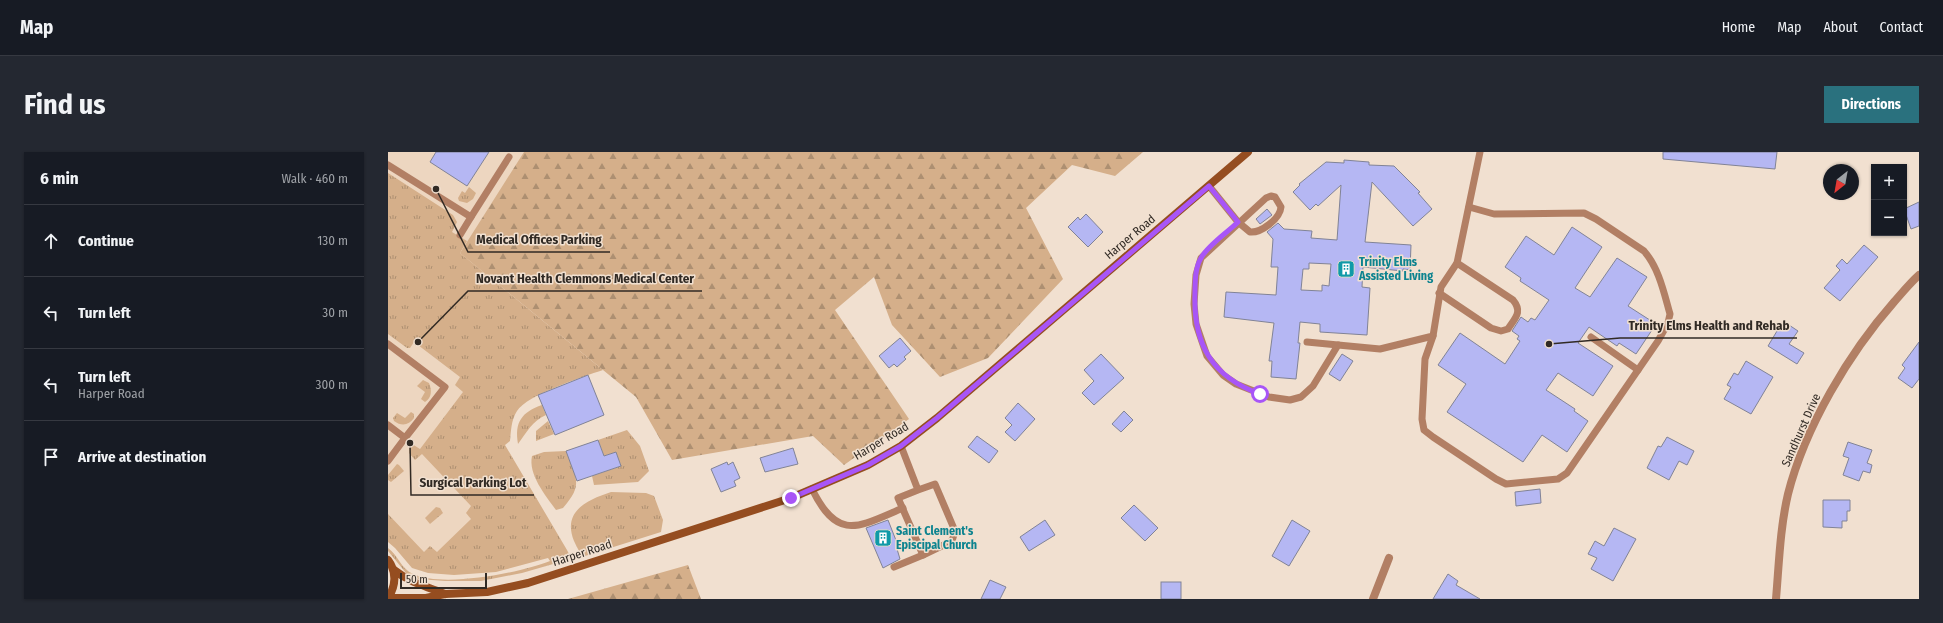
<!DOCTYPE html>
<html lang="en">
<head>
<meta charset="utf-8">
<style>
	:root { --surface:#171b24; --page:#242831; --text:#f1f3f6; --muted:#9ea1a6; --line:#363941; --accent:#2a717e }
	body { margin:0; font-family:"Fira Sans Condensed",sans-serif; background:var(--page); color:var(--text) }
	.controls { position:absolute; right:12px; top:12px; display:grid; overflow:hidden; border-radius:0px; box-shadow:0 1px 3px #0004 }
	.controls button { width:36px; height:36px; display:grid; place-items:center; padding:0; border:0; border-bottom:1px solid var(--line); background:var(--surface); color:var(--text); font:20px sans-serif }
	.compass { position:absolute; left:1435px; top:12px; width:36px; height:36px; border-radius:50%; background:var(--surface); box-shadow:0 1px 3px #0004; rotate:211deg }
	.scale { position:absolute; left:12px; bottom:10px; width:87px; box-sizing:border-box; padding-left:4px; border:2px solid #312a24; border-top:0; font-size:11px; line-height:14px; white-space:nowrap; color:#312a24; -webkit-text-stroke:3px #f1e0d0; paint-order:stroke }
	.stop { position:absolute; width:12px; height:12px; margin:-9px; border:3px solid #a855f7; border-radius:50%; background:#fff }
	.stop.end { background:#a855f7; border-color:#fff; box-shadow:0 1px 4px #0008 }
	.list { margin:0; padding:0; list-style:none }
	h2 { display:flex; justify-content:space-between; align-items:center; height:52px; margin:0; padding:0 16px; font-size:17px }
	h2 small { font-size:13px; font-weight:400; color:var(--muted) }
	.list li { display:grid; grid-template-columns:26px 1fr auto; gap:12px; align-items:center; box-sizing:border-box; height:72px; padding:0 16px; border-top:1px solid var(--line) }
	.list b { display:block; font-size:15px; white-space:nowrap }
	.list p { margin:0; font-size:13px; white-space:nowrap; color:var(--muted) }
	.list em { font-size:13px; font-style:normal; color:var(--muted) }
	.icon { flex:none; width:22px; height:22px; fill:none; stroke:currentColor; stroke-width:2; stroke-linecap:round; stroke-linejoin:round }
	.map { position:relative; flex:none; width:1531px; height:447px; overflow:hidden; border-radius:0px }
	header { display:flex; align-items:center; gap:24px; box-sizing:border-box; height:56px; padding:0 20px; background:var(--surface); border-bottom:1px solid var(--line) }
	header strong { font-size:19px }
	nav { display:flex; gap:22px; margin-inline-start:auto; font-size:14px }
	.intro { display:flex; align-items:center; justify-content:space-between; box-sizing:border-box; height:96px; padding:0 24px }
	h1 { margin:0; font-size:28px }
	.button { padding:10px 18px; border-radius:0px; background:var(--accent); color:#fff; font-size:14px; font-weight:700 }
	main { display:flex; gap:24px; padding:0 24px }
	aside { flex:1; background:var(--surface); border-radius:0px; box-shadow:0 1px 3px #0004 }
	.map>svg:first-child { display:block }
	.built { fill:#edd6c0 }
	.grass { fill:url(#grass-tufts) }
	.forest { fill:url(#forest-firs) }
	.building { fill:#b5b7f3; stroke:#818396; fill-rule:evenodd }
	.lines { fill:none; stroke-linecap:round; stroke-linejoin:round }
	.service { stroke:#b27f64; stroke-width:7 }
	.minor { stroke:#b27f64; stroke-width:8 }
	.secondary { stroke:#954d20; stroke-width:8 }
	.route { stroke:#a855f7; stroke-width:5 }
	.labels { text-anchor:middle; dominant-baseline:central; stroke-width:3; stroke-linejoin:round; paint-order:stroke }
	.street-label { font-size:12px; fill:#312a24; stroke:#f1e0d0 }
	.culture-label { font-size:12px; font-weight:bold; fill:#0d838f; stroke:#f1e0d0; text-anchor:start }
	.leader { fill:none; stroke:#312a24; stroke-width:1.5 }
	.callout-dot { fill:#312a24; stroke:#f1e0d0; stroke-width:1.5 }
	.callout-label { font-size:13px; text-anchor:middle; font-weight:bold; fill:#312a24; stroke:#f1e0d0; stroke-width:3; stroke-linejoin:round; paint-order:stroke }
</style>
</head>
<body>
<header>
<strong>Map</strong>
<nav><a>Home</a><a>Map</a><a>About</a><a>Contact</a></nav>
</header>
<div class="intro"><h1>Find us</h1><a class="button">Directions</a></div>
<main>
<aside>
<h2>6 min<small>Walk · 460 m</small></h2>
<ul class="list">
<li><svg class="icon" aria-label="ahead" viewBox="0 0 24 24"><path d="M12 20V5M6 11l6-6 6 6"/></svg><div><b>Continue</b></div><em>130 m</em></li>
<li><svg class="icon" aria-label="left" viewBox="0 0 24 24"><path d="M17 20v-9H6M10 6l-5 5 5 5"/></svg><div><b>Turn left</b></div><em>30 m</em></li>
<li><svg class="icon" aria-label="left" viewBox="0 0 24 24"><path d="M17 20v-9H6M10 6l-5 5 5 5"/></svg><div><b>Turn left</b><p>Harper Road</p></div><em>300 m</em></li>
<li><svg class="icon" aria-label="arrive" viewBox="0 0 24 24"><path d="M6 21V4h12l-3 4 3 4H6"/></svg><div><b>Arrive at destination</b></div></li>
</ul>
</aside>
<div class="map">
<svg width="1531" height="447" viewBox="0 0 1531 447">
	<defs>
		<pattern id="grass-tufts" width="24" height="20" patternUnits="userSpaceOnUse"><rect width="24" height="20" fill="#d5af8a"/><path d="M3 7l-1-3M5 7V3M7 7l1-3M15 17l-1-3M17 17v-4M19 17l1-3" fill="none" stroke="#ad8f71"/></pattern>
		<pattern id="forest-firs" width="22" height="20" patternUnits="userSpaceOnUse"><rect width="22" height="20" fill="#d5af8a"/><path d="M5 1l3.5 6h-7zM16 11l3.5 6h-7z" fill="#ad8f71"/></pattern>
	</defs>
	<rect width="100%" height="100%" fill="#f1e0d0"/>
	<path class="built" d="M0,0H136L75,204L96,359L63,406L32,402L0,388Z"/>
	<g class="grass">
		<path d="M0,21L65,63L69,70L64,80L79,89L72,101L215,218C194,225 139,243 129,259C123,268 123,280 122,289L117,293L179,398L181,402L179,408L134,421L93,429H57L30,427L25,425L18,421L0,399V396C10,403 13,417 25,422C55,436 132,421 162,409L160,406L108,420L66,423L40,421L24,416L7,396L0,390V362L36,400L42,394L49,400L83,367L78,361L83,354L34,302L27,308L21,301V296L24,292L32,297L75,240L67,233L72,225L26,190L22,196H19L0,182Z"/>
		<path d="M81,35L88,41L85,47L79,51L71,49L70,46L74,39L77,41Z"/>
		<path d="M35,228L41,231C44,238 44,246 37,250L33,247L37,240L29,234Z"/>
		<path d="M154,253L158,263C144,269 139,280 130,292C126,270 134,260 154,253Z"/>
		<path d="M23,260L26,262V266C21,273 14,275 6,269L5,266L9,261L17,266Z"/>
		<path d="M160,269L166,282L148,289V279Z"/>
		<path d="M239,278L252,294L261,319L250,330L206,333L204,324L233,314L228,300L216,304L210,288Z"/>
		<path d="M178,299C188,327 196,332 175,356L168,358C157,343 140,322 144,304L156,300Z"/>
		<path d="M9,312L11,313L16,319L3,330L0,328V323Z"/>
		<path d="M223,340L258,341L266,344L275,368L273,380L197,404C191,401 189,395 186,389C174,359 199,348 223,340Z"/>
		<path d="M48,355L52,356L55,361L42,372L37,366Z"/>
	</g>
	<g class="forest">
		<path d="M136,0H755L727,24L684,13L638,56L675,127L600,206L552,225L504,173L486,125L447,158L521,267L456,313L425,284L284,308L248,245L72,101Z"/>
		<path d="M300,413L313,447H180Z"/>
	</g>
	<g class="building">
		<path d="M48,0H101L79,34L42,10Z"/>
		<path d="M1275,0H1389L1387,17L1275,7Z"/>
		<path d="M956,8L981,10V13L1006,14L1032,40L1030,41L1044,57L1025,74L984,30L977,90L1023,93L1022,118L1015,117V119L975,115L974,135L982,136L979,183L932,180V172L912,170L910,191H912L908,227L883,225L884,209H881L886,171L836,165L838,140L888,143L890,115H883L885,87L879,80L890,71L896,77L924,79L923,86L949,88L953,33L930,54L928,52L922,58L905,40L912,33L911,32L938,10L956,11ZM921,111L943,112L941,134L934,133V139L913,138L915,117H921Z"/>
		<path d="M1531,50V74L1523,77L1516,57Z"/>
		<path d="M879,57L884,63L872,72L868,67Z"/>
		<path d="M698,62L715,80L700,95L680,75L690,65L692,68Z"/>
		<path d="M1184,75L1214,95L1187,136L1202,145L1229,106L1259,125L1240,154L1268,172L1248,202L1231,191L1229,194L1201,175L1190,191L1225,214L1205,244L1170,221L1158,238L1187,257L1186,259L1200,269L1179,300L1154,283L1135,310L1059,260L1078,232L1050,213L1072,181L1117,212L1132,189L1129,187L1131,184L1124,179L1133,165L1140,170L1143,166L1147,168L1161,148L1132,129L1133,126L1117,115L1138,84L1166,103Z"/>
		<path d="M1476,93L1490,105L1452,149L1436,136L1452,118L1448,114L1454,107L1459,112Z"/>
		<path d="M1395,169L1410,179L1401,192L1416,201L1409,212L1380,194Z"/>
		<path d="M512,186L523,199L516,205L518,207L509,215L506,212L501,216L491,204Z"/>
		<path d="M1531,190V227L1524,236L1510,226L1517,216L1514,213Z"/>
		<path d="M713,202L736,226L706,253L694,241L706,229L696,218Z"/>
		<path d="M954,202L965,209L952,229L941,222Z"/>
		<path d="M1358,209L1385,225L1363,262L1336,247L1343,235L1339,233L1346,221L1350,223Z"/>
		<path d="M200,223L216,263L167,283L150,243Z"/>
		<path d="M630,251L647,267L627,289L617,280L624,273L617,266Z"/>
		<path d="M736,259L745,268L733,280L724,272Z"/>
		<path d="M589,284L610,299L601,311L580,295Z"/>
		<path d="M1279,285L1306,299L1299,313L1291,309L1281,328L1259,316L1270,294L1273,295Z"/>
		<path d="M210,288L216,304L228,300L233,314L189,329L178,299Z"/>
		<path d="M1460,290L1484,298L1479,311L1484,313L1482,321L1475,319L1471,329L1455,323L1461,306L1455,304Z"/>
		<path d="M405,296L410,312L377,320L372,306Z"/>
		<path d="M339,310L340,313L345,310L352,326L346,329L348,334L333,340L323,317Z"/>
		<path d="M1152,337L1153,351L1128,354L1127,340Z"/>
		<path d="M1435,348H1462V359H1459V369H1454V376L1435,375Z"/>
		<path d="M746,353L770,376L757,389L733,366Z"/>
		<path d="M500,368L511,396L509,397L512,407L495,416L478,376Z"/>
		<path d="M657,368L667,383L641,399L632,385Z"/>
		<path d="M904,368L922,379L901,414L884,404Z"/>
		<path d="M1226,376L1248,387L1225,429L1203,417L1209,406L1200,402L1207,389L1216,394Z"/>
		<path d="M1060,422L1070,429L1068,433L1092,447H1045Z"/>
		<path d="M602,428L618,435L612,447H593Z"/>
		<rect x="773" y="430" width="20" height="17"/>
	</g>
	<g class="lines">
		<g class="service">
			<path d="M0,13L83,65L121,5"/>
			<path d="M821,34L850,70L862,80C873,81 892,67 893,55L887,45L883,44L878,46L813,106L808,123L806,152L808,172L819,204L835,223L848,232L881,245L902,248L913,245L925,234L950,193L992,197L1045,184L1053,135L1069,111L1092,0"/>
			<path d="M72,83L83,65"/>
			<path d="M1051,141L1103,176L1113,179L1120,177C1127,166 1135,160 1125,148L1069,111"/>
			<path d="M1045,184L1037,207L1034,267L1036,278L1045,285L1108,327L1118,332L1170,327L1179,321L1270,189L1280,171L1282,162C1276,141 1271,116 1256,99L1208,67L1196,61L1106,62L1081,55"/>
			<path d="M1203,185L1250,218"/>
			<path d="M919,190L950,193"/>
			<path d="M0,192L57,235L17,286L0,273"/>
			<path d="M513,294L530,338L547,332L567,379L564,389L535,403L510,346L530,338"/>
			<path d="M0,309L17,286"/>
			<path d="M424,337C450,390 470,375 515,356"/>
			<path d="M506,415L535,403"/>
		</g>
		<g class="minor">
			<path d="M985,447L1001,406"/>
			<path d="M1388,447C1391,412 1392,376 1400,342C1417,275 1461,201 1506,150C1514,141 1522,131 1531,123"/>
		</g>
		<g class="secondary">
			<path d="M0,408C9,420 8,434 0,446"/>
			<path d="M6,418C24,432 36,433 57,442"/>
			<path d="M1,446H38L57,442L99,440L140,431L403,346L480,313L513,294L549,266L860,0"/>
		</g>
	</g>
	<g class="lines">
		<path class="route" d="M403,346L480,313L513,294L549,266L821,34L850,70C840,80 820,93 813,106C807,116 807,130 807,141C805,192 824,225 872,242"/>
	</g>
	<defs>
		<symbol id="building-square" viewBox="-11 -11 22 22"><rect x="-9" y="-9" width="18" height="18" rx="4" fill="#0f9aa8" stroke="#f1e0d0"/><path d="M-4-6H4V6H1V3H-1V6H-4ZM-2.5-4.3h1.7v1.8h-1.7ZM.8-4.3h1.7v1.8H.8ZM-2.5-1h1.7V.8h-1.7ZM.8-1h1.7V.8H.8Z" fill="#fff"/></symbol>
	</defs>
	<g fill-rule="evenodd">
		<use href="#building-square" x="948" y="107" width="20" height="20"/>
		<use href="#building-square" x="485" y="376" width="20" height="20"/>
	</g>
	<g class="labels">
		<g class="street-label">
			<text transform="translate(742 85) rotate(-40)">Harper Road</text>
			<text transform="translate(1413 278) rotate(-66)">Sandhurst Drive</text>
			<text transform="translate(493 289) rotate(-31)">Harper Road</text>
			<text transform="translate(194 401) rotate(-18)">Harper Road</text>
		</g>
		<g class="culture-label">
			<text x="971" y="110">Trinity Elms<tspan x="971" dy="14">Assisted Living</tspan></text>
			<text x="508" y="379">Saint Clement's<tspan x="508" dy="14">Episcipal Church</tspan></text>
		</g>
	</g>
	<path class="leader" d="M48 37L80 100H222M30 190L80 139H314M1161 192L1232 186H1409M22 291L23 343H146"/>
	<g class="callout-dot">
		<circle cx="48" cy="37" r="4"/>
		<circle cx="30" cy="190" r="4"/>
		<circle cx="1161" cy="192" r="4"/>
		<circle cx="22" cy="291" r="4"/>
	</g>
	<g class="callout-label">
		<text x="151" y="92">Medical Offices Parking</text>
		<text x="197" y="131">Novant Health Clemmons Medical Center</text>
		<text x="1321" y="178">Trinity Elms Health and Rehab</text>
		<text x="85" y="335">Surgical Parking Lot</text>
	</g>
</svg>
<div class="controls">
<button>+</button>
<button>−</button>
</div>
<svg class="compass" viewBox="-18 -18 36 36"><path d="M0-13l5 13h-10z" fill="#e53935"/><path d="M0 13l5-13h-10z" fill="#9ea1a6"/></svg>
<div class="scale">50 m</div>
<div class="stop" style="left:872px;top:242px"></div>
<div class="stop end" style="left:403px;top:346px"></div>
</div>
</main>
</body>
</html>
